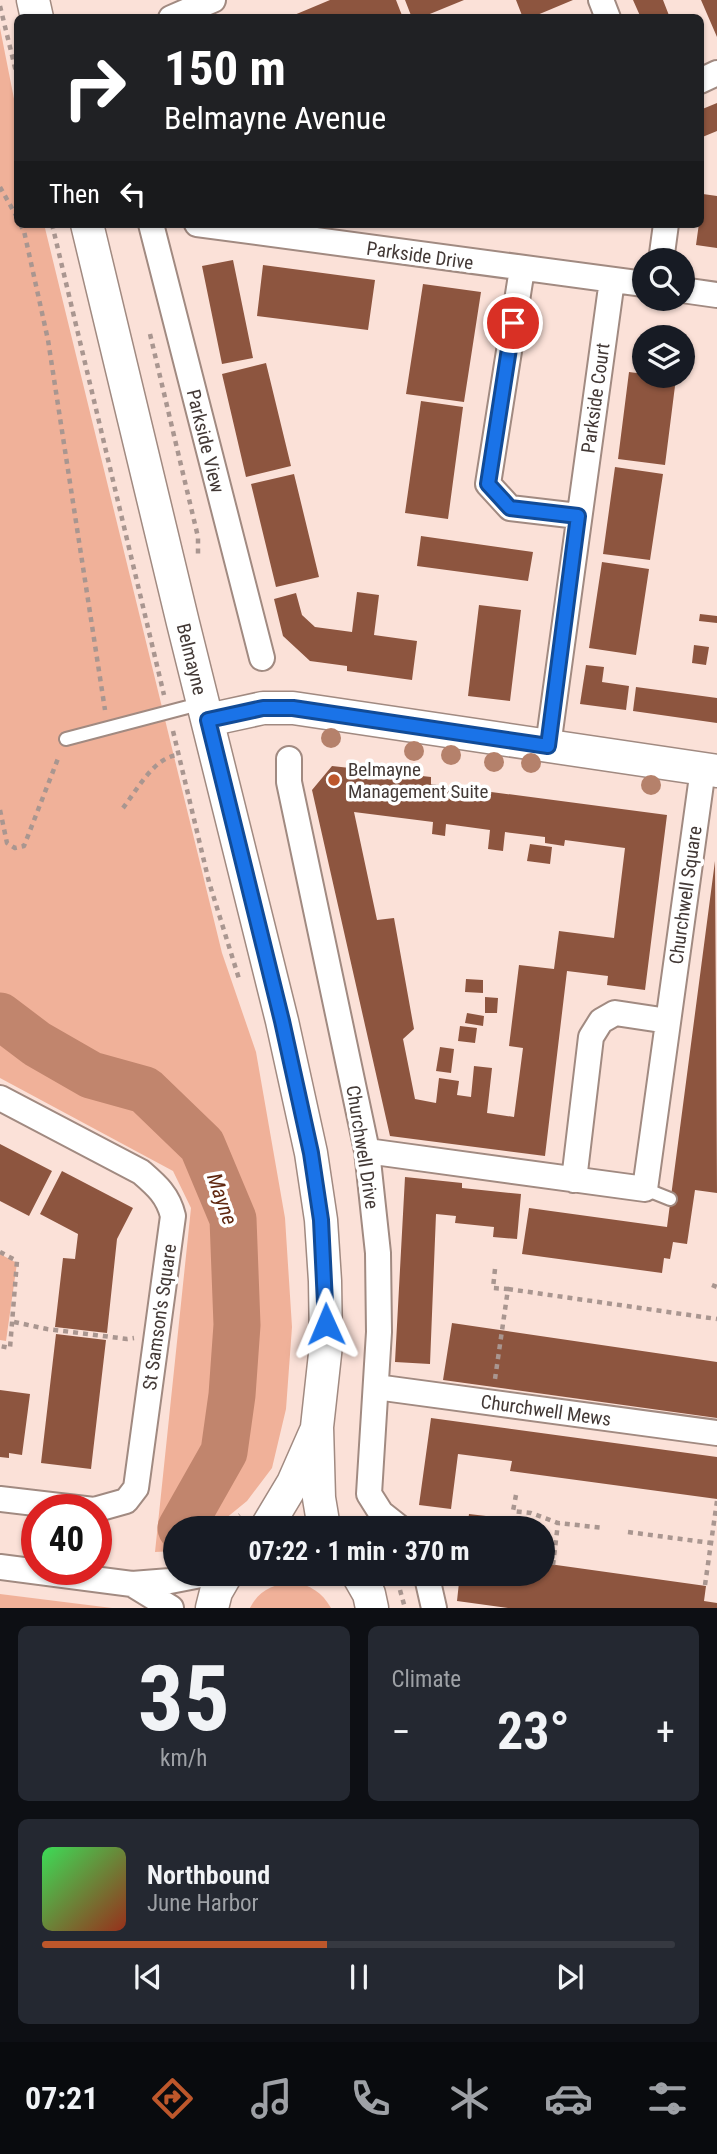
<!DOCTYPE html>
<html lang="en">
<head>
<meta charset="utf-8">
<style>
  body { margin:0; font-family:"Roboto Condensed",sans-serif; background:#242831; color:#f1f3f6; height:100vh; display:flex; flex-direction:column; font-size:26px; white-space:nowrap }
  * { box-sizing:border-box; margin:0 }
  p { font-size:23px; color:#9ea1a6 }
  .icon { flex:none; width:38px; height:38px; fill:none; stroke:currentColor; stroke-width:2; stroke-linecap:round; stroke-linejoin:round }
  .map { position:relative; height:1608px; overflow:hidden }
  .panel { display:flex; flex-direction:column; gap:18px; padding:18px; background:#0d0f14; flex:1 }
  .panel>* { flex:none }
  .banner { position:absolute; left:14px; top:14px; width:690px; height:214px; border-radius:10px; box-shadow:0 2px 5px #0004; background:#202124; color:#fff; overflow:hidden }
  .tools { position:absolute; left:632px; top:248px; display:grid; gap:14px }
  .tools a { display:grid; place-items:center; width:63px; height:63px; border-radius:50%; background:#171b24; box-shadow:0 2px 5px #0004; font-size:35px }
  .speed { position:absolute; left:21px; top:1494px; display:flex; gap:14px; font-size:35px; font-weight:700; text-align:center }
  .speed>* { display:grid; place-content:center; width:91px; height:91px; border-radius:50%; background:#171b24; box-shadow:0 2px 5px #0004; line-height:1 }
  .speed .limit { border:10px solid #d22; background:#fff; color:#111 }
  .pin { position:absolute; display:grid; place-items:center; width:60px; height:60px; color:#fff; margin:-30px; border:4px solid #fff; border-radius:50%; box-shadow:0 2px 7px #0007 }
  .me { position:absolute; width:77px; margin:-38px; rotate:359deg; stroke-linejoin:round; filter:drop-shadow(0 0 5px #0008) }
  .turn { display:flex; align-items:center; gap:24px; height:147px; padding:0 35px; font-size:32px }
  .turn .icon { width:91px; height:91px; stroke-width:2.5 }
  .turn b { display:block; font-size:49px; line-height:60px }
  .then { display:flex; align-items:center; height:66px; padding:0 35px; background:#0003; gap:14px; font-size:26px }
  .big { font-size:52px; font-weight:700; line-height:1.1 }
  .panel .widget { flex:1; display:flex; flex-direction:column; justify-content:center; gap:10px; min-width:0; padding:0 24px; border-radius:10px; background:#242831 }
  .panel .dial { align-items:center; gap:0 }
  .dial b { font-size:91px; line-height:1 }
  .song { display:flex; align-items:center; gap:21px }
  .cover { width:84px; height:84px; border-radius:10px; background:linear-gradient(135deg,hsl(130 70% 55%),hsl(10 70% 35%)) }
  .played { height:7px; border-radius:4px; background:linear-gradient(90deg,#bd572b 45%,#363941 45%) }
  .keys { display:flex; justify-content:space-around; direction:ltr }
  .heat { display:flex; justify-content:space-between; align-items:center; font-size:38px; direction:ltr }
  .panel .tiles { flex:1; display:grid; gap:18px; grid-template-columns:1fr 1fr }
  .widget:last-child { grid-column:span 2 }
  .trip { position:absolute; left:163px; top:1516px; width:392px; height:70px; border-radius:35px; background:#171b24; box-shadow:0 2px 5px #0004; font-weight:700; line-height:70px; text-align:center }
  .tab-bar { display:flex; height:112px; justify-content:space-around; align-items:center; background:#090b0e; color:#9ea1a6 }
  .tab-bar .icon { width:49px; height:49px }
  .tab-bar .active { color:#bd572b }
  .tab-bar b { font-size:32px; color:#f1f3f6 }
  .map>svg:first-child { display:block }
  .green { fill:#f0b199 }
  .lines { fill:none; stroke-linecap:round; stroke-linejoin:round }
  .river { stroke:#c1856d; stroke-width:47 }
  .building { fill:#8d553f; fill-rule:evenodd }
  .service-casing { stroke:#a18a81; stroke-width:16 }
  .minor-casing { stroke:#a18a81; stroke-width:28 }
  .tertiary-casing { stroke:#a18a81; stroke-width:35 }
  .path { stroke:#a99690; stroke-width:4.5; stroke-dasharray:5 5; stroke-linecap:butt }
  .service { stroke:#fff; stroke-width:12 }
  .minor { stroke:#fff; stroke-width:24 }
  .tertiary { stroke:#fff; stroke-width:32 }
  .tree { fill:#b5816b }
  .route-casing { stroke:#114b97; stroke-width:18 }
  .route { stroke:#1a73e8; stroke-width:12 }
  .poi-dot { fill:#bd572b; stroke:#fff; stroke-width:2.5 }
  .labels { text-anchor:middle; stroke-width:7; stroke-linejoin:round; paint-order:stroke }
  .street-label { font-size:19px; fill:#433936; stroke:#fff }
  .poi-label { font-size:19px; fill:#433936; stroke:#fff; text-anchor:start }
  .water-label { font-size:21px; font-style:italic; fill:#5f270f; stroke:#fff }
</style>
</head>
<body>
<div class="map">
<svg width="717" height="1608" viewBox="0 0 717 1608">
  <rect width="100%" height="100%" fill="#fbe1d8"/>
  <!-- green -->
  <path class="green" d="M0,28L17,114L18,224H44L222,953L256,1052L285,1218L292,1327L286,1409L272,1468L247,1501L214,1528H175V1551L155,1552L191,1208L173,1171L0,1078Z
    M0,1254L17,1263L6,1341L0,1340Z
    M293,1582C310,1585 322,1592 331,1608H250C259,1590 274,1584 293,1582Z
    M0,1594L112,1608H0Z"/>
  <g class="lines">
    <!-- river -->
    <path class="river" d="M0,1016L37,1044L91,1075L145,1090L202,1145L233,1219L237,1325L232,1395L224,1452L181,1528"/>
  </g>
  <!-- building -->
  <path class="building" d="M330,0H396L403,18H287Z
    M405,0H464L420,18H412Z
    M516,0H573L530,18H523Z
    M633,0H663L670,18H641Z
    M701,0H717V37Z
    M717,103V131L700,138V110Z
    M703,194L717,196V248L696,245Z
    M233,260L253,358L222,364L202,266Z
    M263,265L375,280L368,330L257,316Z
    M423,284L481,292L464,402L406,394Z
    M266,363L291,466L246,477L222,374Z
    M629,372L644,374V376L676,378L665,465L618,459Z
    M421,401L463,407L448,519L405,513Z
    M615,467L663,474L650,560L603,554Z
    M294,474L319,577L276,587L251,484Z
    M421,536L533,552L528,581L417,566Z
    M602,562L649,569L636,655L589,648Z
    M357,592L379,595L374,635L417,641L412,680L347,671V666L310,661L283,636L274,599L296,593L302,615L315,627L352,632Z
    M479,605L521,610L510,701L468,696Z
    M700,614L717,616V623L699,621Z
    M694,645L709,647L706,665L692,663Z
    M586,665L604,667L602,682L629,686L626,710L580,704Z
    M636,687L717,698V723L633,711Z
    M332,766L431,777V784L667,815L645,990L607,985L608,976L567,971L545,1156L390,1136L312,790ZM354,812L433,822L432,834L445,836L446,824L490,830L488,849L503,851L505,832L545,837V843L564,846L565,840L625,848L614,938L559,931L554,969L519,965L509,1046L523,1048L514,1117L487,1113L492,1068L474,1066L471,1097L457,1095L459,1081L439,1078L436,1103L415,1099L403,1039L414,1029L394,918L377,920Z
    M530,844L552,847L550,864L527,861Z
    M715,861L717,1193L695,1190L687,1244L673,1242L670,1259L664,1258L662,1273L522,1254L529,1208L667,1227Z
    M466,979L483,980V993L465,992Z
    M485,997L498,998L497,1013H485Z
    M467,1013L484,1016L483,1026L465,1023Z
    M460,1026L477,1028L475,1043L458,1041Z
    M440,1047L454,1049L451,1073L436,1071Z
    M0,1144L52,1171L29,1216L0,1201Z
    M62,1171L133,1208L117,1239L107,1333L55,1327L63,1258L75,1259L78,1234L40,1214Z
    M405,1177L462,1183V1188L521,1194L517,1239L493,1237L494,1227L455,1223L456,1216L436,1214L430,1364L395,1362Z
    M452,1323L717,1362V1418L443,1380Z
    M56,1334L106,1340L91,1469L41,1463Z
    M0,1390L30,1394L22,1455L9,1453V1458L0,1457Z
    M431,1418L717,1457V1499L510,1471L512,1461L458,1454L451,1509L419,1505Z
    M469,1514L503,1518L502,1528H467Z
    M542,1563L706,1586L704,1601L717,1603V1608H508L457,1601L460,1573H508L533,1577V1573H542Z"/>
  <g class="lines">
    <defs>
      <path id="service" d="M66,739L203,703
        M645,1189L670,1199"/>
      <path id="minor" d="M601,0L608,18
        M171,18L213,0
        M700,81L717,73
        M151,224L262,658
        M197,224L644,284
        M661,261L666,224
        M522,269L488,484L510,508L578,516
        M682,290L717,295
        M548,746L612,280
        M289,759V782L367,1151L378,1253L379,1332L369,1494L381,1513L400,1528
        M0,1098L141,1172C156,1185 168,1195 173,1216L136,1488L126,1501L94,1510L0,1499
        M367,1151L645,1189L703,769
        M574,1180L591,1037L601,1021L615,1013L668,1021
        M376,1387L717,1433
        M0,1567L132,1584L170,1581L211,1573
        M426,1573L434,1608
        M132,1584L171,1608"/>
      <path id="tertiary" d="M33,0L37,18
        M87,224L183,623L282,1021L311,1153L321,1220L325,1281L326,1345L317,1427L319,1498L324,1528
        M208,720L263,708H293L717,771
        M266,1528L293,1483L315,1433
        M357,1573L369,1594L372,1608
        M212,1608L216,1592L227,1573"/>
    </defs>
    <!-- service casing -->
    <use href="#service" class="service-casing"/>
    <!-- minor casing -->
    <use href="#minor" class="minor-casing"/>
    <!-- tertiary casing -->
    <use href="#tertiary" class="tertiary-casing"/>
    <!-- path -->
    <path class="path" d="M0,6L18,80
      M0,187L18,219
      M20,224L24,231L48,340L105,710
      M52,224L164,695
      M150,334L198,537V554
      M173,731L209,882L240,982
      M123,808C137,790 154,757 178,755
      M0,810L7,843L15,848L24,846L59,756
      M0,1252L17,1261L10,1348L0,1346
      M495,1269L493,1288L508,1289L495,1379
      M712,1285L717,1287
      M508,1289L717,1319
      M14,1322L47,1329L127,1339L134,1338
      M516,1495L513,1511L531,1513L558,1523L604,1528
      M224,1528L240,1515
      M628,1532L711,1543
      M553,1565L558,1523
      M705,1585L717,1501
      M400,1590L405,1608"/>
    <!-- service -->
    <use href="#service" class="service"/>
    <!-- minor -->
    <use href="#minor" class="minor"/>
    <!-- tertiary -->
    <use href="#tertiary" class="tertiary"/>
  </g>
  <!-- trees -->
  <g class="tree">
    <circle cx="331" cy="738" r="10"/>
    <circle cx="414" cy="751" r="10"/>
    <circle cx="451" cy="755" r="10"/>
    <circle cx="494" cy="762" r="10"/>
    <circle cx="531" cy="763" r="10"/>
    <circle cx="651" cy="785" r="10"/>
  </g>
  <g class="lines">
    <defs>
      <path id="route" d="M326,1324L321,1220L311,1153L282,1021L208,720L263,708H293L548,746L578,516L510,508L488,484L513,323"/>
    </defs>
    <!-- route casing -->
    <use href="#route" class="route-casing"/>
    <!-- route -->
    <use href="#route" class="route"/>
  </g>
  <!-- markers -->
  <circle class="poi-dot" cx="334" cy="780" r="7"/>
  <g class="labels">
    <!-- street labels -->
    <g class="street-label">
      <text transform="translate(420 255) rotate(8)" y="7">Parkside Drive</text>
      <text transform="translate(595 398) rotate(-82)" y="7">Parkside Court</text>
      <text transform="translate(206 441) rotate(76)" y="7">Parkside View</text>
      <text transform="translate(192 659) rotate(76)" y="7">Belmayne</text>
      <text transform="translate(685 895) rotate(-82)" y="7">Churchwell Square</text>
      <text transform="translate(363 1147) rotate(81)" y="7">Churchwell Drive</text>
      <text transform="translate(159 1317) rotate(-82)" y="7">St Samson's Square</text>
      <text transform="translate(546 1410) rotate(8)" y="7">Churchwell Mews</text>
    </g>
    <!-- poi labels -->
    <g class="poi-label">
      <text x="348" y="776">Belmayne<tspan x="348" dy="22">Management Suite</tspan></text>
    </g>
    <!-- water labels -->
    <g class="water-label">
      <text transform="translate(222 1199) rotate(71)" y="7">Mayne</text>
    </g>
  </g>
</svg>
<div class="tools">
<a><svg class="icon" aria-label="search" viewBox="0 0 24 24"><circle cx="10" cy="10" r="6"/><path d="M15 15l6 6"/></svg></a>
<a><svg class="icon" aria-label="layers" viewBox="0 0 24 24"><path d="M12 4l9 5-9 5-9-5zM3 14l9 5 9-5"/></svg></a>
</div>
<div class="speed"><div class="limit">40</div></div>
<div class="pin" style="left:513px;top:323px;background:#d93025"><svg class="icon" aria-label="arrive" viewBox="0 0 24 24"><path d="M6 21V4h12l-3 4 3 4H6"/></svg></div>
<svg class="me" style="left:326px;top:1324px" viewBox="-20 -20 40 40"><path d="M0-17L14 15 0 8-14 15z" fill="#1a73e8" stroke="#fff" stroke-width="4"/></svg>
<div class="trip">07:22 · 1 min · 370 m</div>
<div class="banner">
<div class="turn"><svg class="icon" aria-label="right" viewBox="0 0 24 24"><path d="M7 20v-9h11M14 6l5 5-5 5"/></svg><div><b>150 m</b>Belmayne Avenue</div></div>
<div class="then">Then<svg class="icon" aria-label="left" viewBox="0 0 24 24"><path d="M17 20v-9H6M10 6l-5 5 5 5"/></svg></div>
</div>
</div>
<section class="panel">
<div class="tiles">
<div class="widget dial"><b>35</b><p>km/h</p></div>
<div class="widget"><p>Climate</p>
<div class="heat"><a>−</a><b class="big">23°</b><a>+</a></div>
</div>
<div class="widget">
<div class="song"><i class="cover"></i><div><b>Northbound</b><p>June Harbor</p></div></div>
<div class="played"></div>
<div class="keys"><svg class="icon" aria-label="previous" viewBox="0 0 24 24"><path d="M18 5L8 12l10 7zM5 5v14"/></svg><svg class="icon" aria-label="pause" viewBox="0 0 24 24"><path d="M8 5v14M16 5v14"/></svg><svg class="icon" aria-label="next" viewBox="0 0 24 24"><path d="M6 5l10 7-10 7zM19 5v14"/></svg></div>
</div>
</div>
</section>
<nav class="tab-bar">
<b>07:21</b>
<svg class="icon active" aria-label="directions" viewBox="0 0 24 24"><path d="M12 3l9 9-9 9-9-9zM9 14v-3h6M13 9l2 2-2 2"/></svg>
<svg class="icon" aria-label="music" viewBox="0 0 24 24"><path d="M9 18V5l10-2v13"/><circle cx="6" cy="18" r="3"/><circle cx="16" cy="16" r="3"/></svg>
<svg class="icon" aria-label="phone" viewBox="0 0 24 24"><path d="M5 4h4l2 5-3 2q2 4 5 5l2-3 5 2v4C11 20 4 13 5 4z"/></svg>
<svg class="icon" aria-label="climate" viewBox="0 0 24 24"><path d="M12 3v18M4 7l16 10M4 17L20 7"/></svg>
<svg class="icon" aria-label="car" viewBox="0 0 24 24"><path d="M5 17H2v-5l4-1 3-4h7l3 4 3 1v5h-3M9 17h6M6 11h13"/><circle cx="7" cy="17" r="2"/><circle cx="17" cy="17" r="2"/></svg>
<svg class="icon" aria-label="filters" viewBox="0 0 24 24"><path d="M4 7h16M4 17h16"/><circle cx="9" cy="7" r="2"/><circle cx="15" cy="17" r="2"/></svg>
</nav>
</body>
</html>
